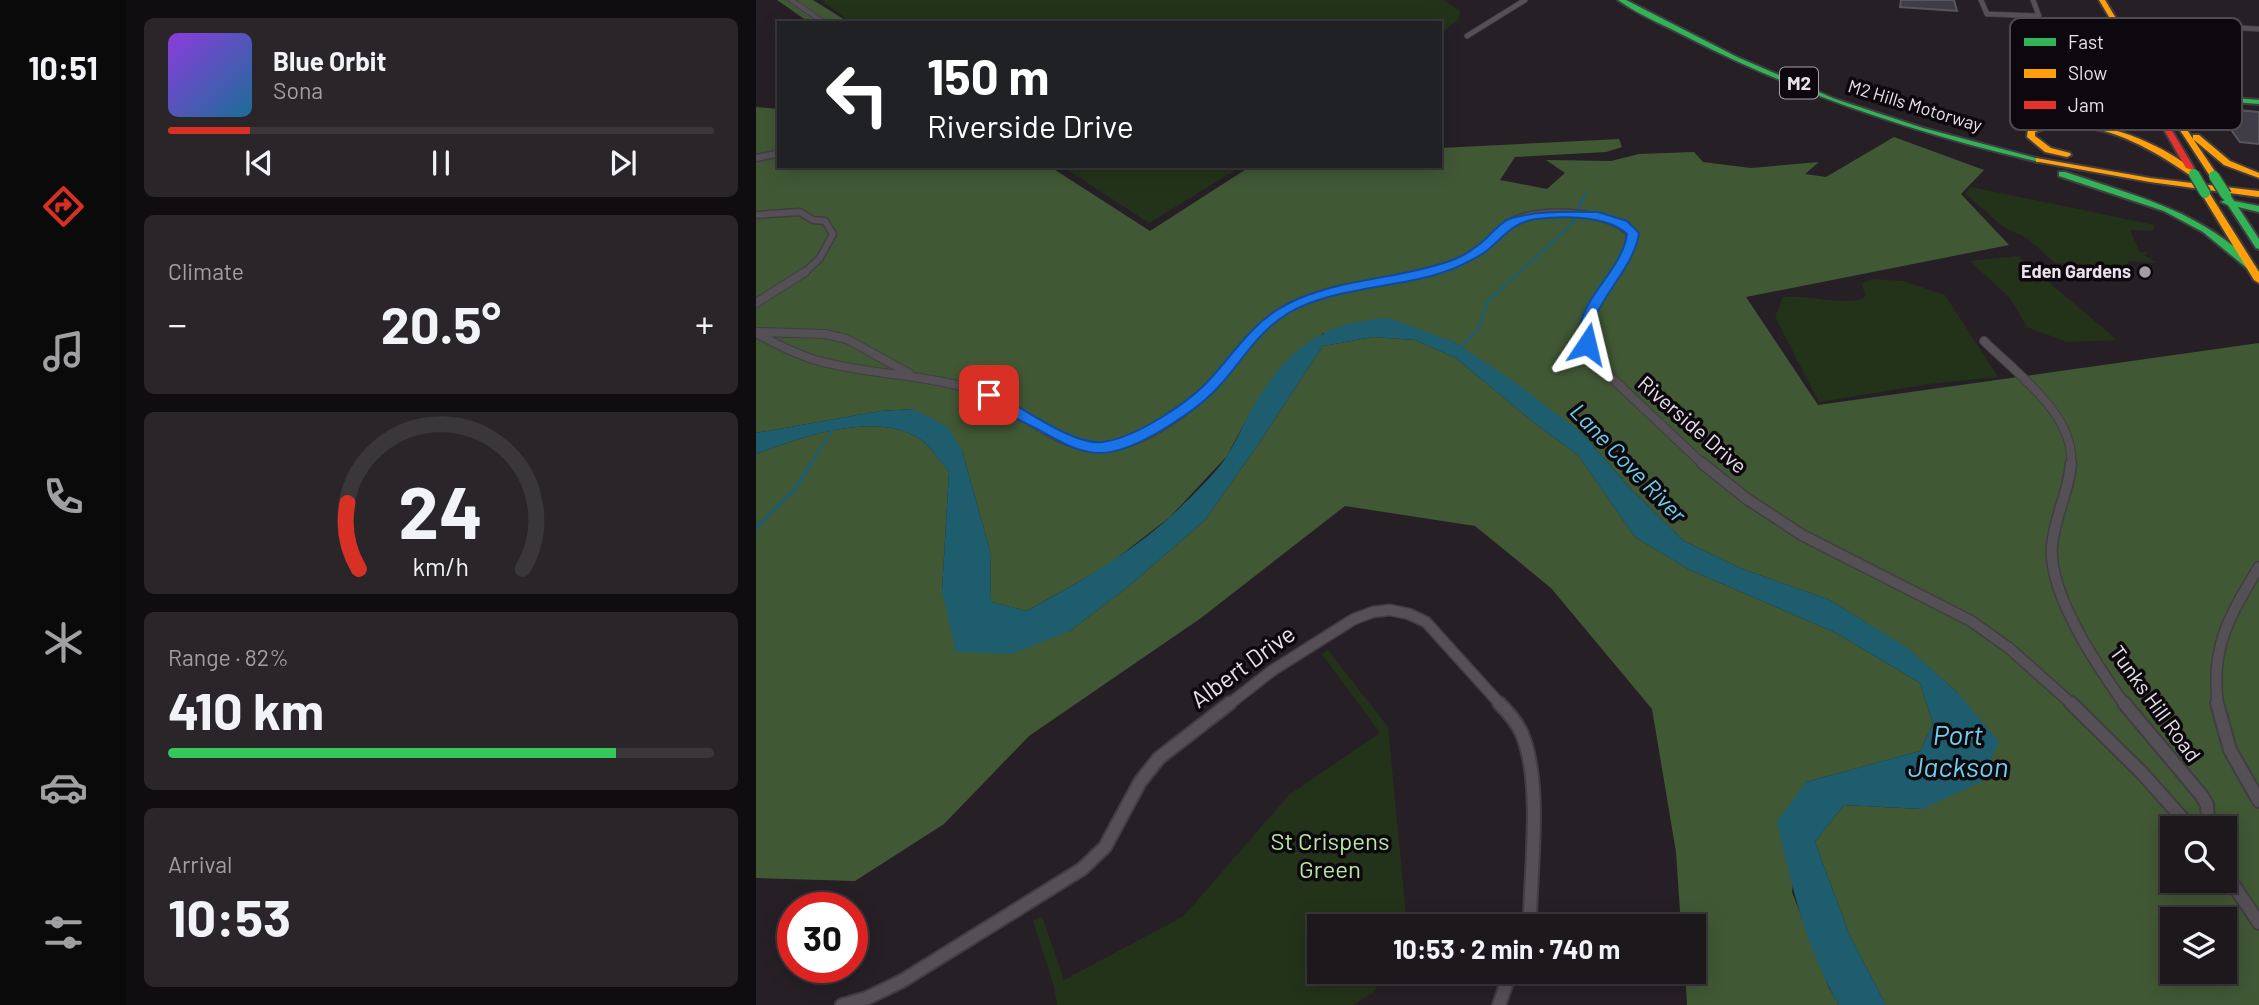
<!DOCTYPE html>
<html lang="en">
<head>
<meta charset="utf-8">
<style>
  body { margin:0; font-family:Barlow,sans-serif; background:#292529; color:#f1f3f6; height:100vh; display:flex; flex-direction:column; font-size:26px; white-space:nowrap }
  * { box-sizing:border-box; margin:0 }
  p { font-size:23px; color:#a0a0a3 }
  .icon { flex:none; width:38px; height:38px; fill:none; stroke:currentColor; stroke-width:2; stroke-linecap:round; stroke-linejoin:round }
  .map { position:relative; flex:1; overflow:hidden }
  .panel { display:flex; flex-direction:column; gap:18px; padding:18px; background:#0f0d0f; width:630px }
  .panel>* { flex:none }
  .top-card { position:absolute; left:21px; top:21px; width:665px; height:147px; border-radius:0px; box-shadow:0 4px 18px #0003,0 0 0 2px #3a373b; background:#202124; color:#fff; overflow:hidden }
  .tools { position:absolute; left:1404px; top:816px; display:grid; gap:14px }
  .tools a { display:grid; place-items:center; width:77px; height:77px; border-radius:0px; background:#1c181c; box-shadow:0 4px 18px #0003,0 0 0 2px #3a373b; font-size:35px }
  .speed { position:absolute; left:21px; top:892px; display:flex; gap:14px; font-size:35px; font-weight:700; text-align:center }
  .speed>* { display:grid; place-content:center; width:91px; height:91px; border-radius:50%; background:#1c181c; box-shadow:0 4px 18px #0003,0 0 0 2px #3a373b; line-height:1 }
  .speed .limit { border:10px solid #d22; background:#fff; color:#111 }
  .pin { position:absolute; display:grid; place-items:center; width:60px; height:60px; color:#fff; margin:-30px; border-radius:14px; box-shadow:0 4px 10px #0006 }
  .me { position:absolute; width:77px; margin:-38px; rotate:10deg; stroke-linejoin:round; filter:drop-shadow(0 0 5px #0008) }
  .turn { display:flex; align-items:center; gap:24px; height:147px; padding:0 35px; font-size:32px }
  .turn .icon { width:91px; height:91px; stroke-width:2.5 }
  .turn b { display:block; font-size:49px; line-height:60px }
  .big { font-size:52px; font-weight:700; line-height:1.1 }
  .panel .card { flex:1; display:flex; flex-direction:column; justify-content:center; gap:10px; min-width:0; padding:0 24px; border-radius:10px; background:#292529 }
  .panel .dial { align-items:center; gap:0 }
  .dial svg { height:182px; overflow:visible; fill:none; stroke:#3a373b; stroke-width:7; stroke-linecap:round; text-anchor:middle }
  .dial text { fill:#f1f3f6; stroke:none }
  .song { display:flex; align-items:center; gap:21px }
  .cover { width:84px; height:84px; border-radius:10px; background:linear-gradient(135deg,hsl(270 70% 55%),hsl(200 70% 35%)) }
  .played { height:7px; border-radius:4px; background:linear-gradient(90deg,#d93025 15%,#3a373b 15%) }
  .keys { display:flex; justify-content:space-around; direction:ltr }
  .heat { display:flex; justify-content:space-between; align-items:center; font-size:38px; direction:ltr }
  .charge { height:10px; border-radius:5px; background:linear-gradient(90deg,#34c759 82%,#3a373b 0) }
  .trip { position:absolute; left:551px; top:914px; width:399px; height:70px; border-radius:0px; background:#1c181c; box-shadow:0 4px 18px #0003,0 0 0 2px #3a373b; font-weight:700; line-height:70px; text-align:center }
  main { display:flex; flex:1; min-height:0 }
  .menu { display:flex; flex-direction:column; width:126px; justify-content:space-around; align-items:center; background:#0b0a0b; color:#a0a0a3 }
  .menu .icon { width:49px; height:49px }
  .menu .active { color:#d93025 }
  .menu b { font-size:32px; color:#f1f3f6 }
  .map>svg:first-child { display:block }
  .green { fill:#233319 }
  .forest { fill:#415835; fill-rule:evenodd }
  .water { fill:#1d5d6d }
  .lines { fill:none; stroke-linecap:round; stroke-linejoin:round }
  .stream-far1 { stroke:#1d5d6d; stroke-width:2.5 }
  .stream { stroke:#1d5d6d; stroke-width:3.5 }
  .building { fill:#413d48; stroke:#58555c; stroke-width:2 }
  .street-far4-casing { stroke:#423d43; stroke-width:6 }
  .street-far3-casing { stroke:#423d43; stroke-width:9 }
  .street-far2-casing { stroke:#423d43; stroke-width:10 }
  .street-far1-casing { stroke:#423d43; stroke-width:13 }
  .street-casing { stroke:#423d43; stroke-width:16 }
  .fast-casing { stroke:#423d43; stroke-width:4 }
  .slow-casing { stroke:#423d43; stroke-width:4 }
  .jam-casing { stroke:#423d43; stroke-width:4 }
  .street-far4 { stroke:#555056; stroke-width:4.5 }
  .street-far3 { stroke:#555056; stroke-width:6 }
  .street-far2 { stroke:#555056; stroke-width:8 }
  .street-far1 { stroke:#555056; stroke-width:10 }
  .street { stroke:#555056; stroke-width:12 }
  .fast { fill:#30b455; fill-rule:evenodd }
  .slow { fill:#ff9f0a; fill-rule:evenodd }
  .jam { fill:#e5322d; fill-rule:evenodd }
  .fast-bridge-casing { stroke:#423d43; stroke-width:13; stroke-linecap:butt }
  .fast-bridge { stroke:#30b455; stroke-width:10 }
  .route { fill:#1a73e8; stroke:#114b97; stroke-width:2 }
  .poi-dot { fill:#a59da6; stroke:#0d080e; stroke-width:2.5 }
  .labels { text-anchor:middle; stroke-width:7; stroke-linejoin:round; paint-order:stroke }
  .far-street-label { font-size:18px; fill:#e9e1eb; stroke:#0d080e }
  .far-poi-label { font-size:18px; font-weight:bold; fill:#e9e1eb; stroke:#0d080e; text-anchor:end }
  .shield { fill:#0d080e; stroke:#a7a0a9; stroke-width:2 }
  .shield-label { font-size:19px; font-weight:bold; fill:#e9e1eb }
  .street-label { font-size:21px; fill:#e9e1eb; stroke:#0d080e }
  .water-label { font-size:23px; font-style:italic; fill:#6bd1ed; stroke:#0d080e }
  .near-street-label { font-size:24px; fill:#e9e1eb; stroke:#0d080e }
  .near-park-label { font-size:24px; fill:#b9e7a3; stroke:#0d080e }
  .near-water-label { font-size:28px; font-style:italic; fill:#6bd1ed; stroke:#0d080e }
  .key { fill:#0d080e; stroke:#4f4950; stroke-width:2 }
  .key-label { font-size:19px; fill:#e9e1eb }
</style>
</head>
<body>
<main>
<nav class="menu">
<b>10:51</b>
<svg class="icon active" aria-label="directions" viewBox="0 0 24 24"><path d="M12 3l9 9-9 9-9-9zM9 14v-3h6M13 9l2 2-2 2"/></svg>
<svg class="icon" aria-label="music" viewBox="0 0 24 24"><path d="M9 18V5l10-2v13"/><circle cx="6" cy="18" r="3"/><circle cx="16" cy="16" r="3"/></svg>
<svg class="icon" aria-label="phone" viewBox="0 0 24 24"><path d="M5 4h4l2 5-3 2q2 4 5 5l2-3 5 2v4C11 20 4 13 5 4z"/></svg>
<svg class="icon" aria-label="climate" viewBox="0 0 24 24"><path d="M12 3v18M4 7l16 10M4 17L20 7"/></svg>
<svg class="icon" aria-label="car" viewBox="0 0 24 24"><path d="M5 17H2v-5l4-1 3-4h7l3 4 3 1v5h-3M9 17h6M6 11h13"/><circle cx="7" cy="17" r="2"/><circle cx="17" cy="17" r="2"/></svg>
<svg class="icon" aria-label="filters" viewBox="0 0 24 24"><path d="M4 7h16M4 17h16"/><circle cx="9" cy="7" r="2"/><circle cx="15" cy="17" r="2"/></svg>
</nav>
<section class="panel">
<div class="card">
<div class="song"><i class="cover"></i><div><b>Blue Orbit</b><p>Sona</p></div></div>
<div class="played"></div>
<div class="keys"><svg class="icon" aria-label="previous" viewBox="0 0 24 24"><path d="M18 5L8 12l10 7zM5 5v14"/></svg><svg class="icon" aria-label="pause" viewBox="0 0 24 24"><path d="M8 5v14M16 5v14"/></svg><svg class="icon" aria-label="next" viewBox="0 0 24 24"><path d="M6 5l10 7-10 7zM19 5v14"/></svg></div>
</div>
<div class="card"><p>Climate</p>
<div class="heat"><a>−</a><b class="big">20.5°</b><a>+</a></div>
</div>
<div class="card dial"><svg viewBox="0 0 100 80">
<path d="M14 69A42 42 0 1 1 86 69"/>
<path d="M14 69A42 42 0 0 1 9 40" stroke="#d93025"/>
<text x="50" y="56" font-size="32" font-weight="700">24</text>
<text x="50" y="72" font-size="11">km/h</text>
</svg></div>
<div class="card"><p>Range · 82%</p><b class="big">410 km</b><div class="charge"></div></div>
<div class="card"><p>Arrival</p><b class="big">10:53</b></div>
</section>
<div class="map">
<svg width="1503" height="1005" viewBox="0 0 1503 1005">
  <rect width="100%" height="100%" fill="#262026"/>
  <!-- green -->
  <path class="green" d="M65,0H687L704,11L702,20L684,34V23H96Z
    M306,166H486L393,223Z
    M1215,187L1399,225L1397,231L1374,230L1384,253L1393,251L1388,255L1400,263L1371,261L1375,269L1299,263L1271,238L1246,226L1209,193Z
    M1262,256L1361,340L1311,342L1271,327L1254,298L1214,261Z
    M1117,279L1147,281L1189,295L1242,377L1173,384L1063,402L1019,317L1027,297C1055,295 1080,305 1107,299L1109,295L1106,284Z
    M572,650L632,727L651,926H564V971H631L617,993L597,1005H301L298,986L277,921L286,916L308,980L428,916L533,795L624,733L566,654Z"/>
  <!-- forest -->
  <path class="forest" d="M21,0H57L94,23H54Z
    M0,107L23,109V166H293L394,231L495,166H684V148L863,139L866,147L850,152L759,157L744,180L791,189L809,173L790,160L855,161L883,154L938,152L947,162L995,168L1063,162L1049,174L1070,177L1138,137L1228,170L1205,194L1253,245L990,297L1062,405L1503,343V1005H1130L1094,936L1059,842L1088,805L1166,809L1202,693L1152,649L1074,600L984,568L928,541L872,486L827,434L698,342L567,333L498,405L471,456L414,517L352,565L271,611L235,602L234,551L206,450L157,409L124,411L0,433ZM1416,828H1468V880H1416ZM1416,919H1468V971H1416Z
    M617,337L659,340L700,358L777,422L822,455L879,537L934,570L1080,633L1164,683L1177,724L1164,751L1050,782L1036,892L1073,988L1083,1005H931L929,971H938V926H925L920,852L896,709L795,588L719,526L589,506L445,618L273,736L188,824L99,881L0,878V454C46,437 119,410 164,439C175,446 185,462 193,472L186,591L314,631L373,586L449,520L497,452L567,346Z"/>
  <!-- water -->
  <path class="water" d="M633,318L698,342L757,381L827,434L872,486L928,541L984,568L1074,600L1153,649L1202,693L1243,742L1225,782L1166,809L1088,805L1059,842L1094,936L1130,1005H1083C1050,949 1035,884 1021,821L1050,782L1164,751L1177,724L1164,683L1080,633L934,570L879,537L822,455L777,422L700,358L659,340L617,337L567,346L497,452L449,520L373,586L314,631L255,654L200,652L186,591L193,472C185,463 175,446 164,439C119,410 46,437 0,454V433L124,411L157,409L191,426L206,450L234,551L235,602L271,611C321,583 372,555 414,517C430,502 462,472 472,454C482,439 488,422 497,406C532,349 565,322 633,318Z"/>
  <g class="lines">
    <!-- stream-far1 -->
    <path class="stream-far1" d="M705,348L723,327L731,302L816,224L830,192
      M54,465L78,428"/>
    <!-- stream -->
    <path class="stream" d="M0,528L39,489L55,463"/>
  </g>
  <!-- building -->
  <path class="building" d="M1145,0H1198L1201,11L1144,7Z
    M1459,108L1503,112V144L1484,142Z"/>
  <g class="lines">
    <defs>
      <path id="street-far4" d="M35,0L69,23
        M1225,0L1231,14L1283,16L1277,0
        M1466,27L1503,29
        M711,36L769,0
        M1282,103L1388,93"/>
      <path id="street-far3" d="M0,158L20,154
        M0,215L44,212L57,220L69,221L77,234L64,258L47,274
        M665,274C689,267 713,260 733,243C741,236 747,226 757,221C785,206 860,210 878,238L858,274"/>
      <path id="street-far2" d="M859,272C836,307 818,327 843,366L948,465
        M0,303L49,272
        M2,332L69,334L91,339L154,374
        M0,333C20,344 41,355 63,361C110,374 161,374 209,387C254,398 291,444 337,447C380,451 432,413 460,382C483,357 498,328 529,310C572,285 624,285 671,272
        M1228,341C1260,373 1320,415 1315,465"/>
      <path id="street-far1" d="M946,463L991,499L1046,535L1215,621L1253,648L1317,705
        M1315,463C1313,492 1298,518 1296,546C1292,594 1342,667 1369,705
        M472,705L517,670L598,619L617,612L634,610L653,614L670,622L745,705
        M1462,705C1454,647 1474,615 1503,567"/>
      <path id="street" d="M743,703C752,712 761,722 766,734C786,782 775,865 774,918L771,926
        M1315,703L1386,773L1435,828
        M1368,703L1446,796L1451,805L1452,822L1441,828
        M1461,703L1474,750L1503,801
        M1468,871L1503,923
        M86,1005L111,998L146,981L326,869L349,847L384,782L403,758L474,703
        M743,1005L755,971"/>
      <path id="fast" d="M862,0H870L981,57L1079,99L1167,128L1287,160L1283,162C1162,134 1048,96 937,40C913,27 884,16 862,0Z
        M1404,92L1503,100V104L1401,96L1400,94Z
        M1303,172H1309C1379,196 1447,211 1500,267L1495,270L1492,269L1447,232L1408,211L1303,176Z
        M1470,192L1473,193L1478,201L1503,206V212L1482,207L1503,239V249L1500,248L1472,205L1465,202L1469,200L1466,195Z"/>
      <path id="slow" d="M1343,0H1349L1392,72L1462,176L1461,178L1454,176L1386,72Z
        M1316,121C1360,127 1408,144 1442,174L1435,176C1390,145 1335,113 1279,132V136L1295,148L1314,153L1315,155L1311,157L1289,152L1271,137L1272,129L1294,122Z
        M1437,135H1443L1474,161L1503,173V178L1468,165L1437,139Z
        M1280,158L1394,178L1503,191V197L1394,182L1283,162H1280Z
        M1446,191H1452L1503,272V283L1498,280L1445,193Z"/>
      <path id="jam" d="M1372,64L1377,65L1438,168L1437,170L1430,168L1371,65Z"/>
    </defs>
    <!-- street-far4 casing -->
    <use href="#street-far4" class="street-far4-casing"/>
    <!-- street-far3 casing -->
    <use href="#street-far3" class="street-far3-casing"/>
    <!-- street-far2 casing -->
    <use href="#street-far2" class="street-far2-casing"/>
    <!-- street-far1 casing -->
    <use href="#street-far1" class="street-far1-casing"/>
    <!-- street casing -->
    <use href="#street" class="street-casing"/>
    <!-- fast casing -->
    <use href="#fast" class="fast-casing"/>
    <!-- slow casing -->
    <use href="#slow" class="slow-casing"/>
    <!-- jam casing -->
    <use href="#jam" class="jam-casing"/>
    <!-- street-far4 -->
    <use href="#street-far4" class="street-far4"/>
    <!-- street-far3 -->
    <use href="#street-far3" class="street-far3"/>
    <!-- street-far2 -->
    <use href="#street-far2" class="street-far2"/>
    <!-- street-far1 -->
    <use href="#street-far1" class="street-far1"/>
    <!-- street -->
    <use href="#street" class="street"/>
    <!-- fast -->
    <use href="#fast" class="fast"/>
    <!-- slow -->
    <use href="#slow" class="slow"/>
    <!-- jam -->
    <use href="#jam" class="jam"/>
    <defs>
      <path id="fast-bridge" d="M1438,174L1449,193
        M1458,176L1470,195"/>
    </defs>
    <!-- fast-bridge casing -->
    <use href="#fast-bridge" class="fast-bridge-casing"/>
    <!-- fast-bridge -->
    <use href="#fast-bridge" class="fast-bridge"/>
  </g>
  <!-- route -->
  <path class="route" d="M842,212L871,221L883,233C878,266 850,289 838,320C835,328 839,338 835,346H826L824,344C824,337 823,328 825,321C835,289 866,267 871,234C851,215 806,216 780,219C758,222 748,236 732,250C723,257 710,263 699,268C649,289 579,285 531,314C503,331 487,359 466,383C444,409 379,453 344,453C322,453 303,441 285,431C267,421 239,411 226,395L228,392H238C265,407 318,446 347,442C379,438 434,402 455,378C477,354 493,328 521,310C567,280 637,280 688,263C699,260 712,253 721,246C732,239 741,224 753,219C782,210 813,212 842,212Z"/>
  <!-- markers -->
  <circle class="poi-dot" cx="1389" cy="272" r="7"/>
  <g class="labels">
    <!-- far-street labels -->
    <g class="far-street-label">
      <text transform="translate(1159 106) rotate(17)" y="6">M2 Hills Motorway</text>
    </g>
    <!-- far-poi labels -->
    <g class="far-poi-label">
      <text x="1375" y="278">Eden Gardens</text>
    </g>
    <!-- shield labels -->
    <rect class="shield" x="1024" y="67.5" width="38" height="31" rx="5"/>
    <g class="shield-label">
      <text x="1043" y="90">M2</text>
    </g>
    <!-- street labels -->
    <g class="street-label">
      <text transform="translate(936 425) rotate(41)" y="7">Riverside Drive</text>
      <text transform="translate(1399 704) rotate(54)" y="7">Tunks Hill Road</text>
    </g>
    <!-- water labels -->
    <g class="water-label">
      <text transform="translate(872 463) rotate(46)" y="8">Lane Cove River</text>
    </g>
    <!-- near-street labels -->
    <g class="near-street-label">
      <text transform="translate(487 667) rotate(-36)" y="8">Albert Drive</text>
    </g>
    <!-- near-park labels -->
    <g class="near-park-label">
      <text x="574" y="850">St Crispens<tspan x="574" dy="28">Green</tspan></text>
    </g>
    <!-- near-water labels -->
    <g class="near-water-label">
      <text x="1202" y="745">Port<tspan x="1202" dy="32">Jackson</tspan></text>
    </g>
  </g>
  <!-- legend -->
  <rect x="1254" y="18" width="232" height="112" rx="10" class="key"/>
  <rect x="1268" y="38" width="32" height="8" fill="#30b455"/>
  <rect x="1268" y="69" width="32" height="9" fill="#ff9f0a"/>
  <rect x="1268" y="101" width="32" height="8" fill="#e5322d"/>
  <g class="key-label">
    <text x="1312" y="49">Fast</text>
    <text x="1312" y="80">Slow</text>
    <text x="1312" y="112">Jam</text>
  </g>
</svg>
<div class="tools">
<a><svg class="icon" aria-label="search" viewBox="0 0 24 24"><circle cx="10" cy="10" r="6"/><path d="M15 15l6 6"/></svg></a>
<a><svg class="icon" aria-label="layers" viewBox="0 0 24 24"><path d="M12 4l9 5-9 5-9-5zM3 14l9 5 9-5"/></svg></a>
</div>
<div class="speed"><div class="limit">30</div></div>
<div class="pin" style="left:233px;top:395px;background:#d93025"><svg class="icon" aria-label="arrive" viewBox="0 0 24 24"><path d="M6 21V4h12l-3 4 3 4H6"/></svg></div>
<svg class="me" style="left:831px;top:344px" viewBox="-20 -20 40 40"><path d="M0-17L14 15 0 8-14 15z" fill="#1a73e8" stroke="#fff" stroke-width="4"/></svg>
<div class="trip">10:53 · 2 min · 740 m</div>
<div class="top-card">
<div class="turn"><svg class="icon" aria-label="left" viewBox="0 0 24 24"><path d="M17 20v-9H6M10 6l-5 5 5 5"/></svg><div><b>150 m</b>Riverside Drive</div></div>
</div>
</div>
</main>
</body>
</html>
